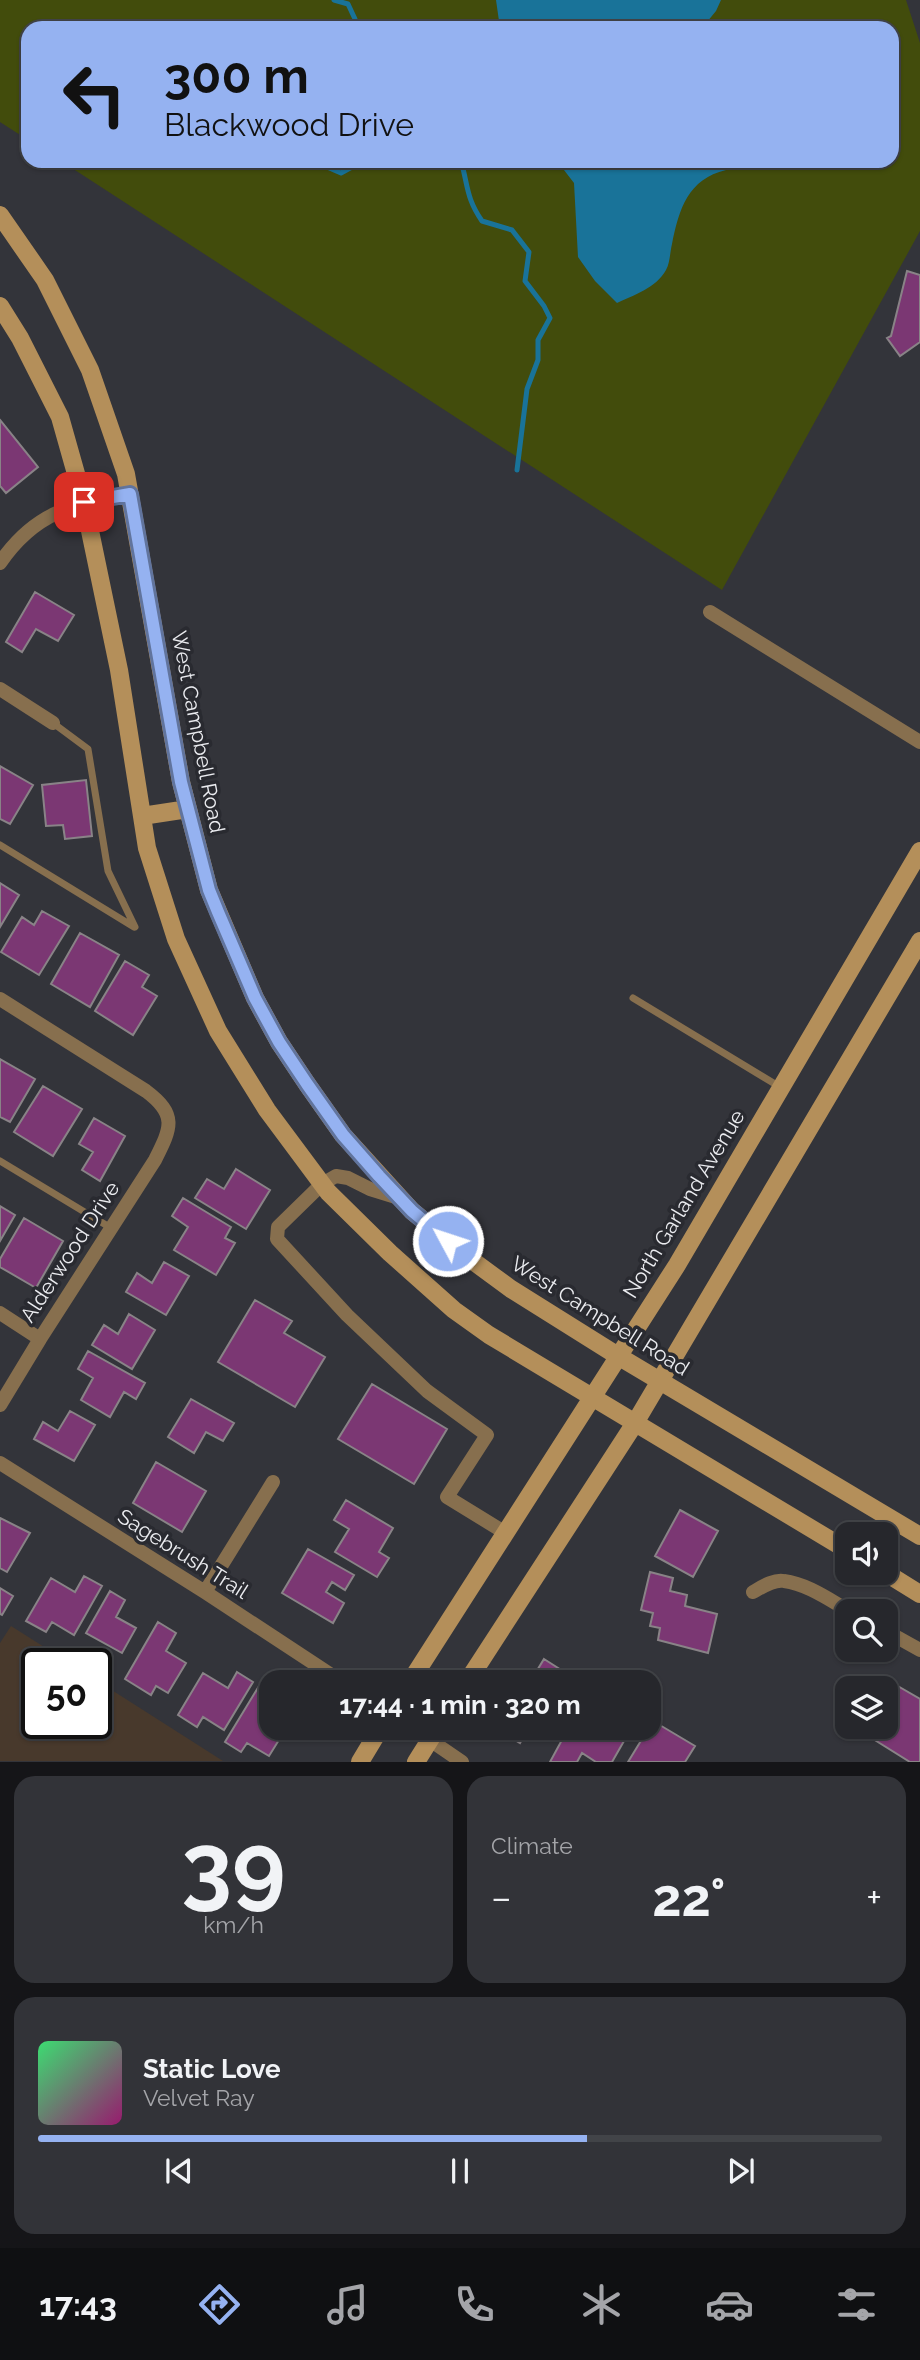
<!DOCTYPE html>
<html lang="en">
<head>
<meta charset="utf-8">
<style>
  body { margin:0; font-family:Raleway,sans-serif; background:#323338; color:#f1f3f6; height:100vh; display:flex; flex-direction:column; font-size:26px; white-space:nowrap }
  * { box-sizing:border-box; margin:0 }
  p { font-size:23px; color:#a4a5a9 }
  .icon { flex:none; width:38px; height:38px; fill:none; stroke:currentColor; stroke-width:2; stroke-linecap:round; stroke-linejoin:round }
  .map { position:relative; height:1762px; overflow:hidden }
  .details { display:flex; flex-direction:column; gap:14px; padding:14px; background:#151518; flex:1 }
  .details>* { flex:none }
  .hud { position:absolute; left:21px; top:21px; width:878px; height:147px; border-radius:21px; box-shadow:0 2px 5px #0004,0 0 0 2px #424448; background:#95b2f1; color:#111; overflow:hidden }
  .buttons { position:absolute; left:835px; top:1522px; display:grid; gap:14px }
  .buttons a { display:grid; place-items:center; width:63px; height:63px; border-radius:14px; background:#26272c; box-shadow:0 2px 5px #0004,0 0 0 2px #424448; font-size:35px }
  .speed { position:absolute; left:21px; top:1648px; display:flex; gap:14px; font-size:35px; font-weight:700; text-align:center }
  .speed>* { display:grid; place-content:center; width:91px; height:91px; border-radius:50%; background:#26272c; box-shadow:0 2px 5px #0004,0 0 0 2px #424448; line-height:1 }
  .speed .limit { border:4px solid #111; border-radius:10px; background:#fff; color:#111 }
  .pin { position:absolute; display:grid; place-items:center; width:60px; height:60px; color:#fff; margin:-30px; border-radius:14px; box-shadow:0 4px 10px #0006 }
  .me { position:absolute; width:77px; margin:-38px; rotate:310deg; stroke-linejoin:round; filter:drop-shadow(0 0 5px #0008) }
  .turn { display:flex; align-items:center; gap:24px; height:147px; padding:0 28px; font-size:32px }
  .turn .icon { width:91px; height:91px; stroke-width:2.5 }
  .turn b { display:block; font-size:49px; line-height:60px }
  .big { font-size:52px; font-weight:700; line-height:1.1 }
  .details .card { flex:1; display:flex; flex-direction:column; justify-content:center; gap:10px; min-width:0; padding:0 24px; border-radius:21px; background:#323338 }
  .details .dial { align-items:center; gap:0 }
  .dial b { font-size:91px; line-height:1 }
  .song { display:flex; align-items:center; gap:21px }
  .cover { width:84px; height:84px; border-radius:10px; background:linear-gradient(135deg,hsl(140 70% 55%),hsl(320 70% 35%)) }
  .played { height:7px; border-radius:4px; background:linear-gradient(90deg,#95b2f1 65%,#424448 65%) }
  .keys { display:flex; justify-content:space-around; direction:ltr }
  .heat { display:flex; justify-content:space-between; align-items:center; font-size:38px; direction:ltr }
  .details .tiles { flex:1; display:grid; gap:14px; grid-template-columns:1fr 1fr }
  .card:last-child { grid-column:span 2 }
  .trip { position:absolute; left:259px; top:1670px; width:402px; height:70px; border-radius:21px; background:#26272c; box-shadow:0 2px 5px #0004,0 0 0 2px #424448; font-weight:700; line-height:70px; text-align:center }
  .tab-bar { display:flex; height:112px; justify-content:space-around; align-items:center; background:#0f1012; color:#a4a5a9 }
  .tab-bar .icon { width:49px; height:49px }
  .tab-bar .current { color:#95b2f1 }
  .tab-bar b { font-size:32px; color:#f1f3f6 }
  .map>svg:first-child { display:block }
  .education { fill:#48392c }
  .green { fill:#424c0c }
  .water { fill:#197399 }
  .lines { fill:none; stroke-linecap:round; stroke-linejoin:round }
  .stream { stroke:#197399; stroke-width:5 }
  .building { fill:#7b3773; stroke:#898387; stroke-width:2 }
  .lane { stroke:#876f4e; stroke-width:7 }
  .street { stroke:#876f4e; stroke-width:14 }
  .secondary { stroke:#b48f5a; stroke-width:18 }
  .route-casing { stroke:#61749d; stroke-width:18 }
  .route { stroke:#95b2f1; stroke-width:12 }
  .labels { text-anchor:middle; stroke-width:7; stroke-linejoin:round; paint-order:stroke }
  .street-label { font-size:21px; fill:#ebecf0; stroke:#292a30 }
</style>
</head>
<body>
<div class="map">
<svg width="920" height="1762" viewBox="0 0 920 1762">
  <rect width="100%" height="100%" fill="#33343a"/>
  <!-- education -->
  <path class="education" d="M11,1626L71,1664H37V1724H96V1680L223,1761H0V1643Z"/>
  <!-- green -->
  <path class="green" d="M0,0H906L920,43V231L722,590L61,161H892V28H28V140L0,122Z"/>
  <!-- water -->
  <path class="water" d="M496,0H721L716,11L702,28H500Z
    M557,161H727L728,166L726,170C688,179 679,209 672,244C670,252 670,263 666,270C656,288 634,295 617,303L595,281L578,257L574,183Z"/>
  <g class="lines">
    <!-- stream -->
    <path class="stream" d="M334,0L348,4L355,19L353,28
      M325,161L327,167L341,173L363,161
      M461,161C468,185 466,198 482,221L512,230L529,252L525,281L544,306L550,318L538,340V360L527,389L517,470"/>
  </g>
  <!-- building -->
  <path class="building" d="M907,271L920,275V342L900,356L887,338L891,336Z
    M0,420L38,467L6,493L0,486Z
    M35,592L74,615L58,641L36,629L22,652L6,642Z
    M0,766L33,785L10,824L0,819Z
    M86,780L92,836L65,839L63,825L46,826L42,785Z
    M0,883L19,895L0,927Z
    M42,911L69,926L39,975L1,952L22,917L34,925Z
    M80,933L119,955L90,1007L51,984Z
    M125,961L149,975L142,987L157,996L133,1035L95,1011Z
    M0,1059L35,1079L10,1122L0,1117Z
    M43,1086L82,1109L53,1156L14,1132Z
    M94,1118L125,1136L100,1181L82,1170L93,1152L79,1144Z
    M236,1169L270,1190L246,1229L195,1198L207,1179L224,1189Z
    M183,1198L231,1227L225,1238L235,1243L216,1275L174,1250L188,1227L172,1216Z
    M0,1206L15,1215L0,1241Z
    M24,1218L63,1241L36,1288L0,1267V1259Z
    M164,1262L189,1276L166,1315L126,1292L137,1273L152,1283Z
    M255,1300L292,1321L284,1333L325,1357L295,1407L218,1362Z
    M129,1314L155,1330L132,1369L92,1345L104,1325L118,1334Z
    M88,1351L145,1383L136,1399L124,1392L110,1417L81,1400L93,1378L78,1369Z
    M372,1384L447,1429L414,1484L338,1439Z
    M191,1399L234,1423L223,1441L206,1432L194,1453L168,1437Z
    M70,1411L95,1425L74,1461L34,1439L43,1422L58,1431Z
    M156,1462L206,1491L182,1532L133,1503Z
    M346,1500L393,1528L379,1552L389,1558L377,1577L335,1552L349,1529L334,1520Z
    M680,1510L718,1531L693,1577L655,1556Z
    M0,1518L30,1533L7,1572L0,1568Z
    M308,1549L354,1575L345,1590L332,1582L326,1592L344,1603L333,1623L282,1593Z
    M650,1572L673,1578L670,1591L687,1595L685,1606L717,1614L708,1653L658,1640L660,1628L650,1626L653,1613L641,1610Z
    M84,1576L102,1586L74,1635L52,1622L46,1632L26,1621L51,1578L75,1592Z
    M0,1588L13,1596L2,1615L0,1614Z
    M110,1591L125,1600L116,1617L136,1628L122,1653L86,1633Z
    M158,1622L176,1633L166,1651L186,1663L168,1693L156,1686L151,1695L125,1679Z
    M544,1659L580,1682H530Z
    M237,1672L253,1682L224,1730L203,1717L197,1727L178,1715L203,1673L228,1688Z
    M896,1685L920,1699V1762H910L854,1727H886V1702Z
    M259,1686L271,1693V1706L267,1714L271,1717V1727H287L269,1756L247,1743L241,1752L225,1742Z
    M653,1721L695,1746L685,1762H628Z
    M502,1727H529L520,1743L500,1731Z
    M569,1727H632L612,1762H596L582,1753L577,1762H550Z"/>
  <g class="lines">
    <!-- lane -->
    <path class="lane" d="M53,723L88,749L108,871L135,927
      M0,845L134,927
      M633,998L780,1087
      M0,1161L111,1228"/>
    <!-- street -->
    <path class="street" d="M0,563C35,512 72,504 130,494
      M710,612L920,742
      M0,689L53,723
      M0,999L146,1091C178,1115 171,1128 155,1160L40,1339L0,1405
      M399,1198L370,1189L348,1178L336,1176L322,1184L278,1227L277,1239L347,1315L427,1391L487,1435L447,1497L504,1532
      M0,1313L40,1339
      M0,1463L205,1592L342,1682
      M205,1592L273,1482
      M753,1592C762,1587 774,1579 784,1581C808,1584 831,1601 851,1612
      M886,1631L920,1650
      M411,1727L462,1762"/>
    <!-- secondary -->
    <path class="secondary" d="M0,215L45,280L90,370L126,474L181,782L209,890L255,998L279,1042L307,1084L343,1135L412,1211L477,1264L511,1289L618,1356L920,1536
      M0,306L20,338L60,417L84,502L119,670L147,848L176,939L218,1031L267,1110L328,1192L390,1253L454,1310L489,1335L847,1550
      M142,816L188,809
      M886,1573L920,1594
      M410,1682L677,1265L920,851
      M467,1682L635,1423L920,941
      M360,1762L381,1727
      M416,1762L438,1727"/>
  </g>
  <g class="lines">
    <defs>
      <path id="route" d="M84,502L130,494L181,782L209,890L218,912L255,998L279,1042L307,1084L343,1135L379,1176L412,1211L448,1241"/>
    </defs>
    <!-- route casing -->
    <use href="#route" class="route-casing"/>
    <!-- route -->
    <use href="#route" class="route"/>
  </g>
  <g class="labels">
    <!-- street labels -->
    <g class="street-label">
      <text transform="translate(198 732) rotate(79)" y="7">West Campbell Road</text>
      <text transform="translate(684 1204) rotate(-59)" y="7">North Garland Avenue</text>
      <text transform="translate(70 1252) rotate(-57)" y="7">Alderwood Drive</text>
      <text transform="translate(600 1316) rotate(32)" y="7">West Campbell Road</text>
      <text transform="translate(183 1554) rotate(32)" y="7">Sagebrush Trail</text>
    </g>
  </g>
</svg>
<div class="buttons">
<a><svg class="icon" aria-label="sound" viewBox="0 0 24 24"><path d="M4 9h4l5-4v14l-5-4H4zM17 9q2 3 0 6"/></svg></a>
<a><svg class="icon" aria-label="search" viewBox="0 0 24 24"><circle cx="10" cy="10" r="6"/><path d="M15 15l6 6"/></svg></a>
<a><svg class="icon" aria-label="layers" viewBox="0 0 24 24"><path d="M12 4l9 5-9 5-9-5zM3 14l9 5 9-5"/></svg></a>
</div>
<div class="speed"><div class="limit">50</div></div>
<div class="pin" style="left:84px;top:502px;background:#d93025"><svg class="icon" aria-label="arrive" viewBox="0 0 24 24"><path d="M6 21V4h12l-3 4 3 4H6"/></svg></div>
<svg class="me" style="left:448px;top:1241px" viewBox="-20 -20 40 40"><circle r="17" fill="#95b2f1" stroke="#fff" stroke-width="3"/><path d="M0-11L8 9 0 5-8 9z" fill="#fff"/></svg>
<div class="trip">17:44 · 1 min · 320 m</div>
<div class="hud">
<div class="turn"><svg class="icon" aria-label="left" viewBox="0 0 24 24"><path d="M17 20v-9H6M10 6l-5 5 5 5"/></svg><div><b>300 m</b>Blackwood Drive</div></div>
</div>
</div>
<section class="details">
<div class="tiles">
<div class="card dial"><b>39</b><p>km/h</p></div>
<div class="card"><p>Climate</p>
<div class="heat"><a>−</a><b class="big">22°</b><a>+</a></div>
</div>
<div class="card">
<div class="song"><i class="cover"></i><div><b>Static Love</b><p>Velvet Ray</p></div></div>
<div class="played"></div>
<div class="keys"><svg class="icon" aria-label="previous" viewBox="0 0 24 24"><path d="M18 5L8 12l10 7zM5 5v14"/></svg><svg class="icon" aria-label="pause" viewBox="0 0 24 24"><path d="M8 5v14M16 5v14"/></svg><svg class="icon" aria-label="next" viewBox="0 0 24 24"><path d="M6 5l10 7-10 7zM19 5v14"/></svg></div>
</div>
</div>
</section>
<nav class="tab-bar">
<b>17:43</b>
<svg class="icon current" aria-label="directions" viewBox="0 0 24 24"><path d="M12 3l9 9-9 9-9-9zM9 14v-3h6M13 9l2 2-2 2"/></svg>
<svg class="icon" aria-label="music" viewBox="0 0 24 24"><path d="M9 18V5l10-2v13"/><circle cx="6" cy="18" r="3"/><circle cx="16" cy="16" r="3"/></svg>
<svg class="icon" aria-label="phone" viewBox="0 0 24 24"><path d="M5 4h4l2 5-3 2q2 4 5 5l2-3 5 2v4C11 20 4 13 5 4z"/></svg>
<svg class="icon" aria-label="climate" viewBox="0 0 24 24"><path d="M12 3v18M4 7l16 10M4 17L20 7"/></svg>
<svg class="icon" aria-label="car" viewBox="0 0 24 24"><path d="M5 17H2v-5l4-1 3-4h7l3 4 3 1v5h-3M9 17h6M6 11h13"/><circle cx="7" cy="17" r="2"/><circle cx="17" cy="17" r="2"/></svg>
<svg class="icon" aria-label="filters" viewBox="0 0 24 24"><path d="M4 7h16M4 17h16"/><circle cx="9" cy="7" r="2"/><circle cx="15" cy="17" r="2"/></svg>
</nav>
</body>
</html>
